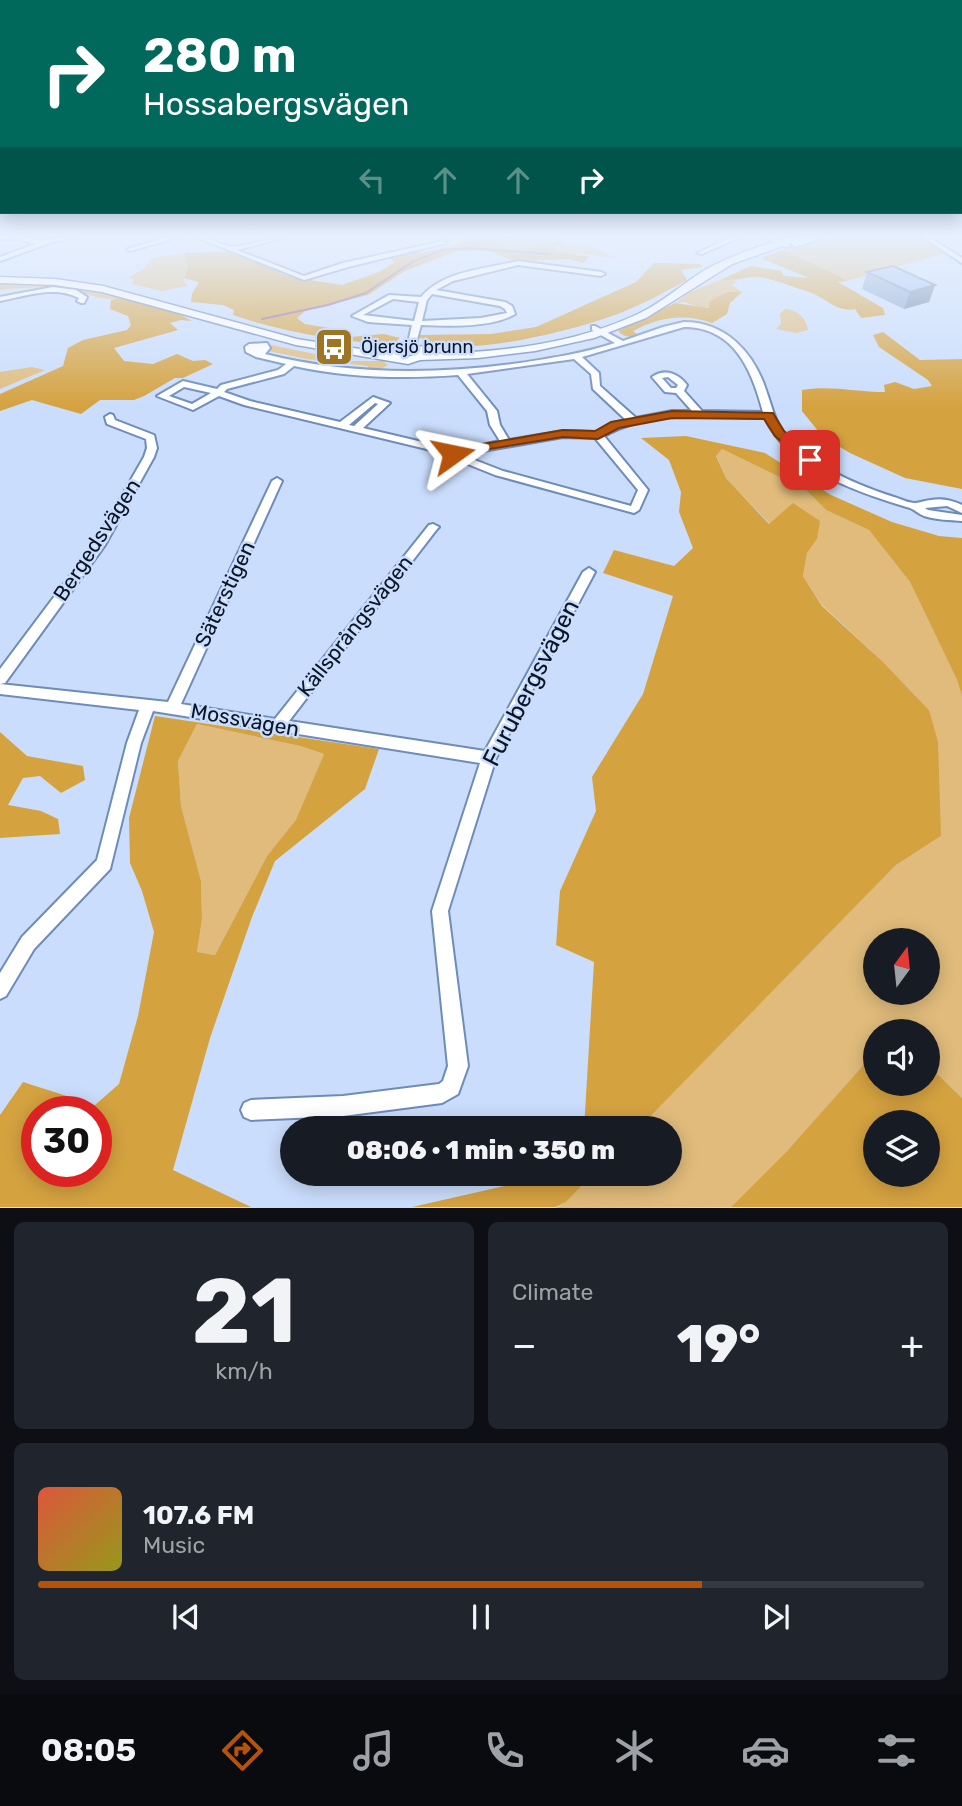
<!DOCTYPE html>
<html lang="en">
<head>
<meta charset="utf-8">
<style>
  body { margin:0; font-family:Rubik,sans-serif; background:#20242c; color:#f1f3f6; height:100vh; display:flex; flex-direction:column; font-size:26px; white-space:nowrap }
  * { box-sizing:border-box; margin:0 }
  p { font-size:23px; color:#9ea1a6 }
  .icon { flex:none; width:38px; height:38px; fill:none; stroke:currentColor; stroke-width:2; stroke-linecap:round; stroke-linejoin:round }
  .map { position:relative; height:1208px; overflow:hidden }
  .side { display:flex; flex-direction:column; gap:14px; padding:14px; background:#0d0f14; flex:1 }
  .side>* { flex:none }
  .top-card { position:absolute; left:0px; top:0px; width:962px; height:214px; box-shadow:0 4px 18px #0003; background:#00695c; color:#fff; overflow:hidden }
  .needle { width:46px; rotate:15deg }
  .tools { position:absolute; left:863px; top:928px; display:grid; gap:14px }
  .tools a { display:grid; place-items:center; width:77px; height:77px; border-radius:50%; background:#171b24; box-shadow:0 4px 18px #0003; font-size:35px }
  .speed { position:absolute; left:21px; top:1096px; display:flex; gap:14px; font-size:35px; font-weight:700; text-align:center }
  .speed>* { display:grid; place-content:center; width:91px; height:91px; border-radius:50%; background:#171b24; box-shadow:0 4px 18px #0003; line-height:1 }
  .speed .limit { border:10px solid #d22; background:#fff; color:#111 }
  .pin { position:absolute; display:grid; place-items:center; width:60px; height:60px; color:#fff; margin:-30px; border-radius:14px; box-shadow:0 4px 10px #0006 }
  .me { position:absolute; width:77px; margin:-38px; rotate:78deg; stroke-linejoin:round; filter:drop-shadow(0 0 5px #0008) }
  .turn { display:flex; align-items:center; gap:24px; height:147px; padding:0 28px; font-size:32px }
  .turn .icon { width:91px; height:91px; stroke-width:2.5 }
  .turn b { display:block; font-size:49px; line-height:60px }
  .lanes { display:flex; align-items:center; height:66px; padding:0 28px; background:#0003; justify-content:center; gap:35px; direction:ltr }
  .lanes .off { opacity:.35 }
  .big { font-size:52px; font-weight:800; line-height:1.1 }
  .side .tile { flex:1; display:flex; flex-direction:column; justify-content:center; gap:10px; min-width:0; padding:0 24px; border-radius:10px; background:#20242c }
  .side .dial { align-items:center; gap:0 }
  .dial b { font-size:91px; line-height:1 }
  .song { display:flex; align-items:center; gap:21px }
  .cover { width:84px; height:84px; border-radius:10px; background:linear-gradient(135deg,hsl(10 70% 55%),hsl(60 70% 35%)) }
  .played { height:7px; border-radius:4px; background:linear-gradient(90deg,#b45309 75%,#363941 75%) }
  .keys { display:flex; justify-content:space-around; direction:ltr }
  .heat { display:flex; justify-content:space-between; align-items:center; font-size:38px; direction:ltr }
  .side .tiles { flex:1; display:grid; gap:14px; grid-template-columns:1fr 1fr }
  .tile:last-child { grid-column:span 2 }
  .trip { position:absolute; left:280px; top:1116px; width:402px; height:70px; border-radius:35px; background:#171b24; box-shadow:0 4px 18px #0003; font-weight:800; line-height:70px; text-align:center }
  .tab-bar { display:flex; height:112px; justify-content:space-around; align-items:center; background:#090b0e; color:#9ea1a6 }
  .tab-bar .icon { width:49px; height:49px }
  .tab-bar .current { color:#b45309 }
  .tab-bar b { font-size:32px; color:#f1f3f6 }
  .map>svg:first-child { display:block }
  .green { fill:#e0bb7b; fill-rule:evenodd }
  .forest { fill:#d5a240; fill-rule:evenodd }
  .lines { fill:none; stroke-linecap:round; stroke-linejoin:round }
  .stream { stroke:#8e65a0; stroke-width:2 }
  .minor-casing { stroke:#6e8bba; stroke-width:4 }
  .tertiary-casing { stroke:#6e8bba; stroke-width:3 }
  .minor { fill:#fff; fill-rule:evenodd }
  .tertiary { fill:#fff; fill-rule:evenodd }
  .wall { fill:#8aa3ce }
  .shaded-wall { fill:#7085a8 }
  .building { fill:#a0bef0; stroke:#7085a8; stroke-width:2 }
  .route { fill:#b45309; stroke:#753606; stroke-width:2 }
  .labels { text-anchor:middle; stroke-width:5; stroke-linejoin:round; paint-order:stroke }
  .far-poi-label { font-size:18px; fill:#0a1526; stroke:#caddfc; text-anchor:start }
  .street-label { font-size:21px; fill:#0a1526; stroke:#caddfc }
  .near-street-label { font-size:24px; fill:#0a1526; stroke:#caddfc }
</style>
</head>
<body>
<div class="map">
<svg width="962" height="1208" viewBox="0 0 962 1208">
  <rect width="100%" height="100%" fill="#caddfc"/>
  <!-- green -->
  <path class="green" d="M515,237H563L564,238L513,252L496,241Z
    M837,237H919L945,253L847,281L783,250Z
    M564,243L587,245L616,258L554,251L556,246Z
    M185,253L188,267L183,280L188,286L162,291L132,284L134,279L128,278L146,267L152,258Z
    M722,279L738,281L732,285L742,292H727L704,309L684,302L675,303L691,292Z
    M17,283L85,289L120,298C103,302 89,293 72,291C48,286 25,287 0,290V284Z
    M785,309C797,309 807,319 808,330L797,333L776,329L781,324L780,314Z
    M272,345L347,361H383L388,365L379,370L368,369V366L307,359L268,351Z
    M32,367L45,370L0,389V372Z
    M722,449L806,490L826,510L869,530L910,582L957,680L962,696V1098L928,1065V1031H875V1052L787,1151L731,1207L556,1208L566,1202L593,1174H670V1129H638L896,865L941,836L929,710L883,662L822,605L803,576L807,553L817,539L785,513L770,524L726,478L716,455ZM875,940H928V992H875Z
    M197,724L300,746L324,754L296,821L267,856L215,955L197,952L202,919L201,881L181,806L178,761Z"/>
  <!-- forest -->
  <path class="forest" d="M472,237H515L497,241L513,252L559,240L564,243L556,246L554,251L590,257L583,263L569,259L514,261L487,250L457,251L405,271L368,295L305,311L297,318L305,324L335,329L350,337L384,334L400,338L391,345C335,340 286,333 233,315L234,310L223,305L191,302L192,294L199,282L184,278L188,267L185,253L229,252L291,277L342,285L379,272L394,263L389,256L412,251L421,253L460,244L456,241Z
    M783,250L841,277L847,281L838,282L883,308L885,315L861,318L855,309C837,313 825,297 809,292C796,288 766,276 755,277C742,277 735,282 722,279L751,266L781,271L784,276L809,278L761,258Z
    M654,263L700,264L702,267L681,270L687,280C659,295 631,311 600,320C568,331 441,364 418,335L491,334L536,327L636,282Z
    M727,292H742L730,303L727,314L712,323C684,313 659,317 633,331L638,335C631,338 623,337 618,331L675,303L708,308L710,301Z
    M120,298L179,314L192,321L181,320L170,323L178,330L114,348L124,361L153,364L177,354L193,361L205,360L213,364L183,378H175L144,396L134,400H100L81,414L32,400L0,411V394L63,366L68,348L83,340L127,330L131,325L128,316L110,309L111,300Z
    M883,332L920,360L962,359V489L905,478L850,453L823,437L802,411V390C829,385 857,392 885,392L884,385L895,382L914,389L932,386L928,380L879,347L873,335Z
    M686,436L765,453L831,495L892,522L939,536L962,538V696L957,680L910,582L869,530L826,510L806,490L722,449L716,456L726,478L769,524L793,503L820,521L817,539L807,553L803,576L822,606L883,662L929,710L938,742L941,836L896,865L638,1129H584L594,962L556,945L560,891L596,811L592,777L643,694L673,596L603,573L614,550L674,566L693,548L679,512L681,492L669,460L641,438Z
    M155,716L379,749L365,789L275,861L252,917L210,1038L173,1170L251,1207H0V1115L23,1082L95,1105L119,1084L138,1016L154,932L142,891L130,863L129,818ZM197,724L300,746L324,754L296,820L267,856L215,955L197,952L202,919L201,881L181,806L178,761ZM37,1111H96V1171H37Z
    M0,732L27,756L83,766L85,780L61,793L40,776L23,778L8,805L41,811L58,819L60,834L0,838Z
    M875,1052V1083H928V1065L962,1098V1207H731L787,1151ZM875,1122H928V1174H875Z
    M558,1174H593L566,1202L556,1207H412Z"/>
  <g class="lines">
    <!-- stream -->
    <path class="stream" d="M262,319L328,305L366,293L412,262L442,250L466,248L550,254"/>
    <defs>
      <path id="minor" d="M0,237H25L42,241L62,237H75L49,243L0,261V257L35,244L18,239H0Z
        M169,237H179L130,251L127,249Z
        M196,237C208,237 217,244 229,246C242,249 269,237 286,237L237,250L304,276L343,263L443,241L446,243L348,267L304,280Z
        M732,237H740L702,254L697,253Z
        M764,237H772L791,246L786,247Z
        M922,237H929L962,258V263Z
        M518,261L601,272L605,274L601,276L518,265L453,281L436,290L505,302L512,306L515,314C492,328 447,326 421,325L415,347L411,350L407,347L412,325L368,322L352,316L389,295L421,297C443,271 485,269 518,261ZM432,294L500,306L505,309L507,313L481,318L422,321L427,300ZM393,299L419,302L414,321L363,315Z
        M53,287L76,290L87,297L84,303H81L77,301L79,298C54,285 26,296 0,301V297Z
        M684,322C727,322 755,354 767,393C773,410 775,423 787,437C814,467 857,485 894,497C901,499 908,503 915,503C920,503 926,500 931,500C941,498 952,500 962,505V513L947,506L925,508L928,510L962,515V521C950,520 936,520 924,516C919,514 915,510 910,508C860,493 789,470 765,418C712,417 651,409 604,436L648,490L639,510L634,513L495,475L450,457L449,455L454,452L435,451L244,405L219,396L193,410L157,396L183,381L217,389L221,385L278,370L286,364L256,357L246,352L245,347L249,344L267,343L270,348L265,354C349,375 434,375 520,363C552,358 584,353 615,343L592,330V326H595L623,341L663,327ZM684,327C734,327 752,370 763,412L702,411L684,391L687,385C678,373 665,368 652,377L665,392L676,393L692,411H672L636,418L600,386L599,373L582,357ZM574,359L591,374L593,389L626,420L613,423L596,432L563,431L509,440L500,425L497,411L467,374ZM294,366C348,378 403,379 458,375L487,411L490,425L500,441L472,447L435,445L363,428L390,403L373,397L340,422L250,401L224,392L227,389L284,374ZM668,377L678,385L676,388H671L662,378ZM184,387L211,393L192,404L169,396ZM375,403L378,404L354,426L349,425ZM563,437L595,438L638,490L631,506L503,471L454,452L472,453Z
        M110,414L113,415L115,420L154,435L157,448L154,457L105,545L5,683L0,684L168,702L272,481L277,478L282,481L181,704L275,719L429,525L433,524L439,527L437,529L289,721L485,751L583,572L589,568L595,572L496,758L448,911L468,1066L458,1094L442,1103L343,1116L251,1120L244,1117L241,1110L244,1103L251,1100L343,1096L439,1084L443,1081L448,1066L432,911L480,763L153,711L141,743L110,869L34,949L6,996L0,999V973L22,937L97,860L127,743L139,710L0,694V669L96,541L144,457L147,448L146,439L107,424L105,417Z"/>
      <path id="tertiary" d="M796,237H826L795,247L791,243L732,264L646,318L594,338L535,351L478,358L420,360L408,364L296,345L102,292L55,285L0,283V277L55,279L103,286L297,339L391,354L394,348L408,344L424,347L428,354C499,352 572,345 638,314C662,303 682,284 705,270C734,254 764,244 796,237ZM408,350L416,352L417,354L408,357L401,355Z"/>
    </defs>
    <!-- minor casing -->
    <use href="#minor" class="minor-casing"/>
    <!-- tertiary casing -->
    <use href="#tertiary" class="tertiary-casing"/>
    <!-- minor -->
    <use href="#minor" class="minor"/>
    <!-- tertiary -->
    <use href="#tertiary" class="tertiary"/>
  </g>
  <!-- wall -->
  <path class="wall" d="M867,272L935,285L929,302L904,309L862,289Z"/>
  <!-- shaded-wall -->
  <path class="shaded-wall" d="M935,285L929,302L904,309L910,292Z"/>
  <!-- building -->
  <path class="building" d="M893,266L935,285L910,292L867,272Z"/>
  <!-- sky -->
  <linearGradient id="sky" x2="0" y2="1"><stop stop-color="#9aa2e0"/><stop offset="0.58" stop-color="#e7f0fe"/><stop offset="1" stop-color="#e7f0fe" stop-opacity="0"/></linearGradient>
  <rect width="962" height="406" fill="url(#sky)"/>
  <!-- route -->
  <path class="route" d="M672,411L773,413L784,431L817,460L815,463H805L775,436L764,419L672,418L619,428L598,439L563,437L459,454L453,458L448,457L443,450L450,446H472L563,430L595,431L611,422Z"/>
  <!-- icons -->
  <defs>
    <symbol id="bus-square" viewBox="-11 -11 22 22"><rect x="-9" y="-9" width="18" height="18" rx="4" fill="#9e7523" stroke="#caddfc"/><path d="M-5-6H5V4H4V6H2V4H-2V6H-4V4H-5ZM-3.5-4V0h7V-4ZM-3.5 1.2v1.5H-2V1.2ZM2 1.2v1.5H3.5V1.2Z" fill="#fff"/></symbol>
  </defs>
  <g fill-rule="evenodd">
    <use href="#bus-square" x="312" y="325" width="44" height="44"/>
  </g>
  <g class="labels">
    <!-- far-poi labels -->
    <g class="far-poi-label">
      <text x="361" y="353">Öjersjö brunn</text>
    </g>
    <!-- street labels -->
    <g class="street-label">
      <text transform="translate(97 540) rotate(-57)" y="7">Bergedsvägen</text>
      <text transform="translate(225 594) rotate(-65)" y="7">Säterstigen</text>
      <text transform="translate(355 626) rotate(-52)" y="7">Källsprångsvägen</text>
      <text transform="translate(245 720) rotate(10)" y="7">Mossvägen</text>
    </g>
    <!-- near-street labels -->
    <g class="near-street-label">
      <text transform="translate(531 683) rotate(-63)" y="8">Furubergsvägen</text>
    </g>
  </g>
</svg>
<div class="tools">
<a><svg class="needle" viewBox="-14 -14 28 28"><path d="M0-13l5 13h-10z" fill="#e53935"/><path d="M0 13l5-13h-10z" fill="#9ea1a6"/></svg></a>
<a><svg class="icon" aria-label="sound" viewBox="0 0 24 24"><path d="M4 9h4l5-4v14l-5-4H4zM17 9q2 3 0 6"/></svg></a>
<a><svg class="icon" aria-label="layers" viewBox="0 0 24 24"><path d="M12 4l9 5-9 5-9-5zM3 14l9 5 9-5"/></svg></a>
</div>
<div class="speed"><div class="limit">30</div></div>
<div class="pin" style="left:810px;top:460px;background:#d93025"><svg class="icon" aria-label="arrive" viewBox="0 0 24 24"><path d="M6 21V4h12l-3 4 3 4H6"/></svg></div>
<svg class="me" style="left:453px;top:454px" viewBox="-20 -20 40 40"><path d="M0-17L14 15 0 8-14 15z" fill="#b45309" stroke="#fff" stroke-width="4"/></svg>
<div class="trip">08:06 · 1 min · 350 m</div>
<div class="top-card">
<div class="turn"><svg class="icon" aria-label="right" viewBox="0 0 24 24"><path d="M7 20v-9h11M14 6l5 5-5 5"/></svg><div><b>280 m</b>Hossabergsvägen</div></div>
<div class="lanes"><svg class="icon off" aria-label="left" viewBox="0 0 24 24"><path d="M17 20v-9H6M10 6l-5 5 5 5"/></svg><svg class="icon off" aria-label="ahead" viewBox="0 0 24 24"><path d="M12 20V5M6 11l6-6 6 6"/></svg><svg class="icon off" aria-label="ahead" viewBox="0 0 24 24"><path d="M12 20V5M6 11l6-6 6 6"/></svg><svg class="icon" aria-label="right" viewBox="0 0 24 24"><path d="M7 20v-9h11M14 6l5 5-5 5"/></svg></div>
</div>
</div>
<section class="side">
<div class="tiles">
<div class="tile dial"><b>21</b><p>km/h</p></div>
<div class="tile"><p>Climate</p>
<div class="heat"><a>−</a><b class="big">19°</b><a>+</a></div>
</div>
<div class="tile">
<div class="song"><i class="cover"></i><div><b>107.6 FM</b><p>Music</p></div></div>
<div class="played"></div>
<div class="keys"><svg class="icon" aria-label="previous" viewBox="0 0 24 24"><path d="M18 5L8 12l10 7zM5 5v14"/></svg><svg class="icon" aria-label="pause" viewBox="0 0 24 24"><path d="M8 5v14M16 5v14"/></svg><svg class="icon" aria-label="next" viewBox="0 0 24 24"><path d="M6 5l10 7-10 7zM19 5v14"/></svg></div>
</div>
</div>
</section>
<nav class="tab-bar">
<b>08:05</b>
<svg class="icon current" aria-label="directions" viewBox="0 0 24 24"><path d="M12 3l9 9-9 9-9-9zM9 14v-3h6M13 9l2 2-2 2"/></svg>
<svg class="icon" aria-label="music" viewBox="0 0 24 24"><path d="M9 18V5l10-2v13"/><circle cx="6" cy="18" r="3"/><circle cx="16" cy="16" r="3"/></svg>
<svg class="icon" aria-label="phone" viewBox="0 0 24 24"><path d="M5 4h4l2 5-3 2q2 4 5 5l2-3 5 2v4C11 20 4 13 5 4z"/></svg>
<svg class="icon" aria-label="climate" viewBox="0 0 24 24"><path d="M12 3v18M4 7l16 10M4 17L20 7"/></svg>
<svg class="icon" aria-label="car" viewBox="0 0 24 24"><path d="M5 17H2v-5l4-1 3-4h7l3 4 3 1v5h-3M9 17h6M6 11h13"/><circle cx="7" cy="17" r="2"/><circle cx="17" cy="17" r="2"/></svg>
<svg class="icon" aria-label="filters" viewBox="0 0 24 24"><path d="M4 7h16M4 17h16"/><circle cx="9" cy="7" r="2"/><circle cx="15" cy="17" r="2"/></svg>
</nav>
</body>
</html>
